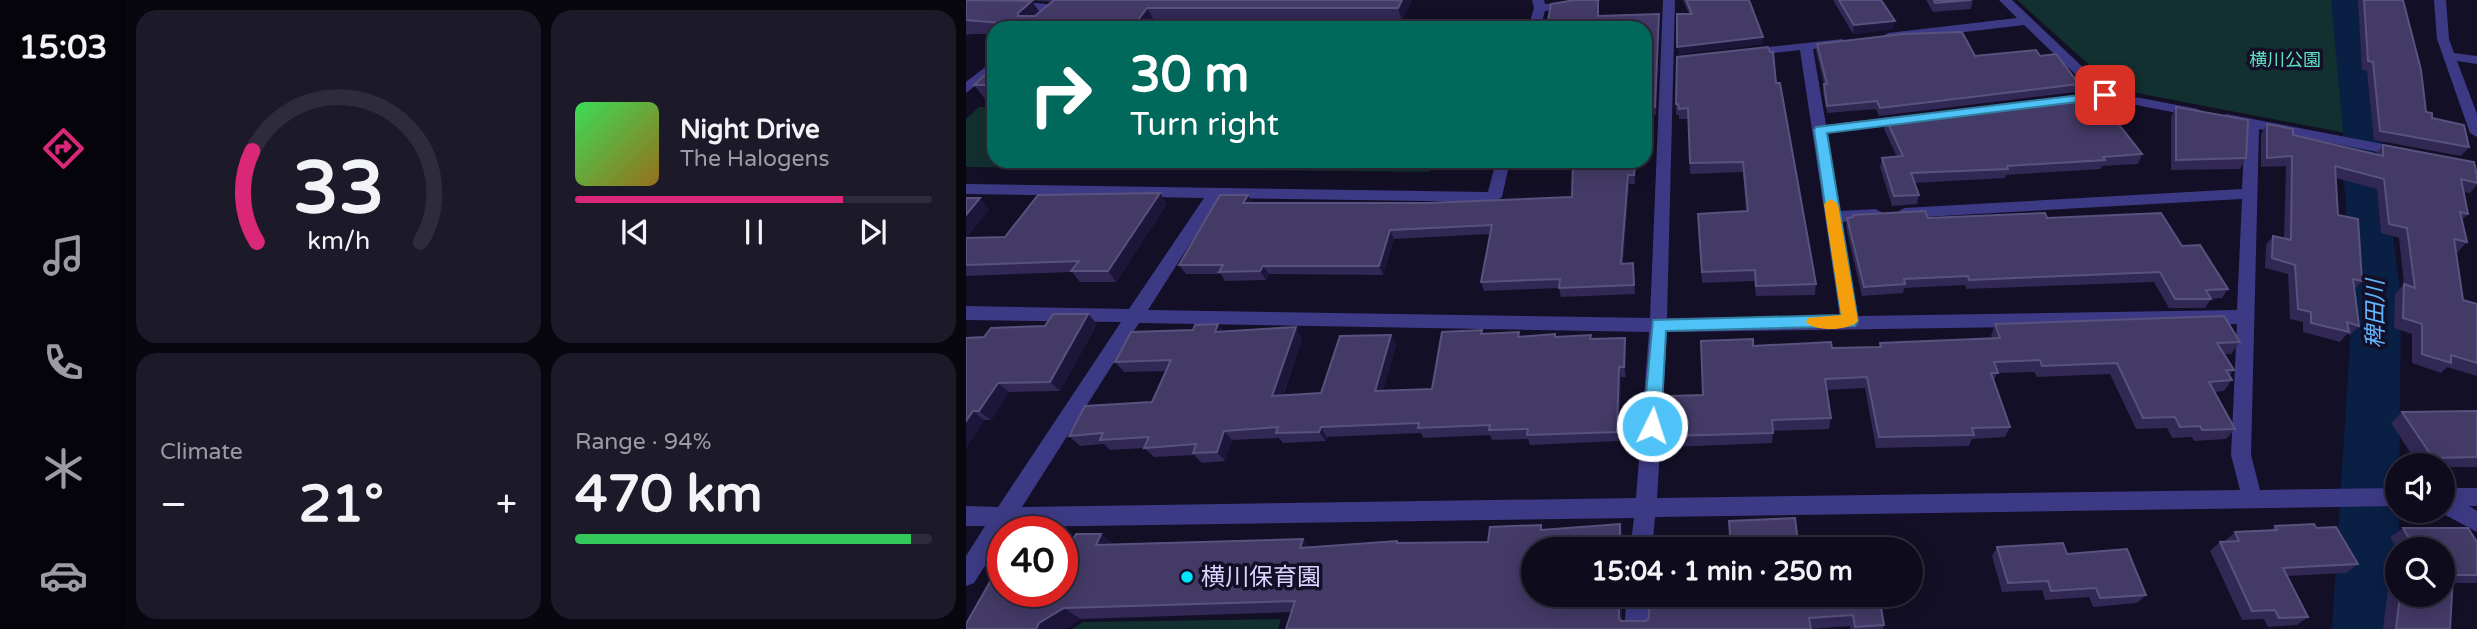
<!DOCTYPE html>
<html lang="en">
<head>
<meta charset="utf-8">
<style>
  body { margin:0; font-family:"Varela Round","Noto Sans JP",sans-serif; background:#1c1929; color:#f1f3f6; height:100vh; display:flex; flex-direction:column; font-size:26px; white-space:nowrap }
  * { box-sizing:border-box; margin:0 }
  p { font-size:23px; color:#9b9ba3 }
  .icon { flex:none; width:38px; height:38px; fill:none; stroke:currentColor; stroke-width:2; stroke-linecap:round; stroke-linejoin:round }
  .map { position:relative; flex:1; overflow:hidden }
  .details { display:flex; flex-direction:column; gap:10px; padding:10px; background:#08060f; width:840px }
  .details>* { flex:none }
  .banner { position:absolute; left:21px; top:21px; width:665px; height:147px; border-radius:21px; box-shadow:0 4px 18px #0003,0 0 0 2px #2e2b3b; background:#00695c; color:#fff; overflow:hidden }
  .buttons { position:absolute; left:1419px; top:453px; display:grid; gap:14px }
  .buttons a { display:grid; place-items:center; width:70px; height:70px; border-radius:50%; background:#0e0b1c; box-shadow:0 4px 18px #0003,0 0 0 2px #2e2b3b; font-size:35px }
  .speed { position:absolute; left:21px; top:516px; display:flex; gap:14px; font-size:35px; font-weight:700; text-align:center }
  .speed>* { display:grid; place-content:center; width:91px; height:91px; border-radius:50%; background:#0e0b1c; box-shadow:0 4px 18px #0003,0 0 0 2px #2e2b3b; line-height:1 }
  .speed .limit { border:10px solid #d22; background:#fff; color:#111 }
  .pin { position:absolute; display:grid; place-items:center; width:60px; height:60px; color:#fff; margin:-30px; border-radius:14px; box-shadow:0 4px 10px #0006 }
  .me { position:absolute; width:77px; margin:-38px; rotate:4deg; stroke-linejoin:round; filter:drop-shadow(0 0 5px #0008) }
  .turn { display:flex; align-items:center; gap:24px; height:147px; padding:0 28px; font-size:32px }
  .turn .icon { width:91px; height:91px; stroke-width:2.5 }
  .turn b { display:block; font-size:49px; line-height:60px }
  .big { font-size:52px; font-weight:700; line-height:1.1 }
  .details .widget { flex:1; display:flex; flex-direction:column; justify-content:center; gap:10px; min-width:0; padding:0 24px; border-radius:21px; background:#1c1929 }
  .details .dial { align-items:center; gap:0 }
  .dial svg { height:182px; overflow:visible; fill:none; stroke:#2e2b3b; stroke-width:7; stroke-linecap:round; text-anchor:middle }
  .dial text { fill:#f1f3f6; stroke:none }
  .song { display:flex; align-items:center; gap:21px }
  .cover { width:84px; height:84px; border-radius:10px; background:linear-gradient(135deg,hsl(130 70% 55%),hsl(40 70% 35%)) }
  .played { height:7px; border-radius:4px; background:linear-gradient(90deg,#db2777 75%,#2e2b3b 75%) }
  .keys { display:flex; justify-content:space-around; direction:ltr }
  .heat { display:flex; justify-content:space-between; align-items:center; font-size:38px; direction:ltr }
  .charge { height:10px; border-radius:5px; background:linear-gradient(90deg,#34c759 94%,#2e2b3b 0) }
  .details .tiles { flex:1; display:grid; gap:10px; grid-template-columns:repeat(2,1fr) }
  .trip { position:absolute; left:555px; top:537px; width:402px; height:70px; border-radius:35px; background:#0e0b1c; box-shadow:0 4px 18px #0003,0 0 0 2px #2e2b3b; font-weight:700; line-height:70px; text-align:center }
  main { display:flex; flex:1; min-height:0 }
  .menu { display:flex; flex-direction:column; width:126px; justify-content:space-around; align-items:center; background:#06040b; color:#9b9ba3 }
  .menu .icon { width:49px; height:49px }
  .menu .selected { color:#db2777 }
  .menu b { font-size:32px; color:#f1f3f6 }
  .map>svg:first-child { display:block }
  .green { fill:#12302f }
  .lines { fill:none; stroke-linecap:round; stroke-linejoin:round }
  .river { fill:#0a1f44; fill-rule:evenodd }
  .minor { fill:#3d3a85; fill-rule:evenodd }
  .wall { fill:#312854 }
  .shaded-wall { fill:#1d163a }
  .building { fill:#433a66; stroke:#5a527e; stroke-width:2 }
  .route { fill:#4fc3f7; stroke:#337fa1; stroke-width:2 }
  .slow { fill:#f59e0b }
  .poi-dot { fill:#00e5ff; stroke:#130f26; stroke-width:2.5 }
  .labels { text-anchor:middle; stroke-width:7; stroke-linejoin:round; paint-order:stroke }
  .far-park-label { font-size:18px; fill:#5fe0c0; stroke:#130f26 }
  .water-label { font-size:23px; font-style:italic; fill:#62b6ff; stroke:#130f26 }
  .near-poi-label { font-size:24px; fill:#d9d4ff; stroke:#130f26; text-anchor:start }
</style>
</head>
<body>
<main>
<nav class="menu">
<b>15:03</b>
<svg class="icon selected" aria-label="directions" viewBox="0 0 24 24"><path d="M12 3l9 9-9 9-9-9zM9 14v-3h6M13 9l2 2-2 2"/></svg>
<svg class="icon" aria-label="music" viewBox="0 0 24 24"><path d="M9 18V5l10-2v13"/><circle cx="6" cy="18" r="3"/><circle cx="16" cy="16" r="3"/></svg>
<svg class="icon" aria-label="phone" viewBox="0 0 24 24"><path d="M5 4h4l2 5-3 2q2 4 5 5l2-3 5 2v4C11 20 4 13 5 4z"/></svg>
<svg class="icon" aria-label="climate" viewBox="0 0 24 24"><path d="M12 3v18M4 7l16 10M4 17L20 7"/></svg>
<svg class="icon" aria-label="car" viewBox="0 0 24 24"><path d="M5 17H2v-5l4-1 3-4h7l3 4 3 1v5h-3M9 17h6M6 11h13"/><circle cx="7" cy="17" r="2"/><circle cx="17" cy="17" r="2"/></svg>
</nav>
<section class="details">
<div class="tiles">
<div class="widget dial"><svg viewBox="0 0 100 80">
<path d="M14 69A42 42 0 1 1 86 69"/>
<path d="M14 69A42 42 0 0 1 12 29" stroke="#db2777"/>
<text x="50" y="56" font-size="32" font-weight="700">33</text>
<text x="50" y="72" font-size="11">km/h</text>
</svg></div>
<div class="widget">
<div class="song"><i class="cover"></i><div><b>Night Drive</b><p>The Halogens</p></div></div>
<div class="played"></div>
<div class="keys"><svg class="icon" aria-label="previous" viewBox="0 0 24 24"><path d="M18 5L8 12l10 7zM5 5v14"/></svg><svg class="icon" aria-label="pause" viewBox="0 0 24 24"><path d="M8 5v14M16 5v14"/></svg><svg class="icon" aria-label="next" viewBox="0 0 24 24"><path d="M6 5l10 7-10 7zM19 5v14"/></svg></div>
</div>
<div class="widget"><p>Climate</p>
<div class="heat"><a>−</a><b class="big">21°</b><a>+</a></div>
</div>
<div class="widget"><p>Range · 94%</p><b class="big">470 km</b><div class="charge"></div></div>
</div>
</section>
<div class="map">
<svg width="1511" height="629" viewBox="0 0 1511 629">
  <rect width="100%" height="100%" fill="#130f26"/>
  <!-- green -->
  <path class="green" d="M1051,0H1373L1390,135L1150,89Z
    M13,107H28V161H482L462,172L0,167V119Z
    M315,619L312,629H106L117,622Z"/>
  <g class="lines">
    <!-- river -->
    <path class="river" d="M1365,0H1397L1417,132L1416,158L1435,295L1432,629H1366L1387,295L1376,158L1377,132Z"/>
    <!-- minor -->
    <path class="minor" d="M0,0H37L91,5L97,9L91,13L2,4Z
      M566,0H578L579,4L635,0L629,4L579,11L574,28H562L568,8Z
      M697,0H709L701,318L874,316L834,50L779,56L777,53L783,49L877,39V45L847,49L860,125L941,115L948,119L941,123L861,133L874,211L910,209L918,214L910,219L876,222L892,316L1271,310L1276,199L938,218L930,213L938,208L1276,189L1279,126L1255,121L1253,118L1260,114L1443,149L1445,152L1443,155L1438,157L1293,129L1285,455L1294,490L1432,488V506L689,517L686,550H664L668,518L44,527L37,532V537L8,583L0,586V556L19,526H0V506L32,507L155,322L0,320V306L163,309L238,198L0,194V184L522,192L530,161H544L536,197L528,202L253,198L182,310L684,318ZM173,323L683,332L670,498L56,507ZM1271,324L1265,455L1274,490L691,498L701,332Z
      M1033,0H1046L1143,92L1232,109L1239,113L1232,117L1139,99L1096,103V97L1128,92L1058,25L922,41L916,37L922,33L1051,18Z
      M1468,0H1480L1483,39L1488,53L1511,56V64L1491,61L1511,114V137L1504,133L1471,39Z
      M28,60V71L0,93V82Z
      M1477,488H1511V506H1503L1511,511V532L1472,511H1477Z
      M661,595H683L682,629H658Z"/>
  </g>
  <!-- wall -->
  <path class="wall" d="M0,0L74,12L85,2L64,0H446L436,21L189,22L184,28H28V35L16,34H3L0,36Z
    M717,0H783L797,37V44L712,54L723,14Z
    M867,0H915L927,29L887,34Z
    M960,0H1007L1005,9L967,12Z
    M1392,0H1437L1460,112L1466,118L1503,147L1495,156L1408,140L1401,71L1396,70Z
    M633,5V16L693,22L690,115L679,116V28L581,26Z
    M851,44L1009,56H1074L1113,84L1110,92L913,116L910,109L861,113L857,91L858,84L850,51Z
    M28,66V99H19L8,85Z
    M810,83L850,284L849,295L790,296L788,281L736,283L732,224L780,211L777,172L724,174L722,119H713V115H710V104Z
    M1210,107L1280,158L1274,169L1205,170V117Z
    M920,119L1176,154L1172,164L1136,166L1135,169L1040,175L1039,178L948,183L953,195L951,204L926,206L914,167L916,158L931,157L918,129Z
    M1301,124L1327,135L1409,155L1417,145L1511,176V185L1504,193L1497,192L1502,214L1496,220L1501,242L1492,252H1489L1497,300L1511,304V376L1481,367L1475,373L1446,363V334L1428,328L1429,294L1438,284L1433,238L1415,233L1411,189L1370,178L1372,215L1396,281L1388,290L1393,326L1384,335L1381,334L1374,342L1337,332V322L1324,319L1322,274L1299,268L1300,245L1307,236L1318,238L1320,166L1295,167V134Z
    M607,161H671L669,184H663L657,264L668,272L669,294L595,297L593,288L518,291L515,282L524,234L428,239L417,275L303,274L300,280L259,281L255,274H220L213,265L287,203H461L606,197Z
    M0,198L23,209L0,238L39,237L201,204L150,282H114L106,272L0,276Z
    M887,215L962,218H1081L1216,246L1262,289L1256,298L1245,299L1239,308H1203L1188,282L1000,289L999,285L938,288L937,293L896,296L880,227L881,218L886,217Z
    M122,314L131,324L94,391L43,392L25,420H18L0,448V338L18,337L79,326Z
    M1029,324L1274,342L1265,354H1258L1268,370L1263,376L1266,380L1258,391L1248,392L1269,429L1260,439L1228,441L1226,437L1206,438L1201,428L1170,429L1144,374L1071,377L1068,372L1031,373L1028,381L1044,427L1039,437L1006,439L1003,446L910,448L899,388L861,390L865,418L863,429L807,431L806,443L705,447L704,436L787,346L866,348L913,347L914,343L1026,338L1025,336Z
    M516,330L517,334L554,336L589,334V337L625,339L660,348V377H655L653,441L564,445L562,439L526,440L524,435L457,438L455,433L361,437L360,441L317,443L313,438L266,440L259,461L236,463L228,455L188,457L178,448L144,450L138,444L114,446L103,436L186,402L200,371L158,372L149,362L258,331L336,338L317,396L355,393L425,335L430,345L417,391L466,389Z
    M1511,411V467H1477V466H1453L1425,423L1436,412Z
    M654,524L657,537L656,621H680L767,601L766,595H913L918,625L917,629H884V626L845,629L325,612L115,619L99,629H0L148,544L337,539L345,548L433,543L522,542L577,530Z
    M1309,526L1350,528L1392,564L1380,573L1321,576L1342,617L1331,625L1302,627L1298,619L1276,620L1244,551L1254,542L1259,541L1269,532L1305,530Z
    M1437,528L1511,542V583H1487L1484,629H1417L1423,582L1432,576V595H1477V550H1432L1424,537Z
    M1031,547L1101,554L1180,595L1171,603L1127,607L1123,597L1079,600L1076,590L1036,592L1026,556Z"/>
  <!-- shaded-wall -->
  <path class="shaded-wall" d="M436,0H446L436,21L432,8Z
    M66,1L75,14L62,25L52,16V13Z
    M181,8L189,22L184,28H169L168,25Z
    M693,14V22L690,115L689,107Z
    M929,21L927,29L887,34L888,25Z
    M797,37V44L712,54L711,47Z
    M669,161H671L669,184L668,175Z
    M662,175L663,184L656,273L655,264Z
    M194,193L201,204L150,282L142,271Z
    M282,195L287,204L277,203Z
    M14,198L23,209L0,238V215Z
    M424,230L428,239L417,275L413,266Z
    M297,266L303,274L300,280L294,271Z
    M122,314L131,324L94,391L84,382Z
    M252,324L260,334L249,332Z
    M330,327L336,338L313,406L306,396Z
    M425,335L430,345L414,402L409,391Z
    M659,338L660,348V377L658,367Z
    M653,367L655,377L653,441L651,432Z
    M32,383L43,392L25,420L13,411Z
    M7,411L18,420L0,448V421Z
    M355,427L361,437L360,441L353,432Z
    M258,431L266,440L259,461L251,452Z
    M654,524L657,537V550H654Z
    M135,534L150,546L130,545Z
    M337,539L348,551L334,548Z
    M653,595H656L655,629L653,618Z
    M98,608L115,619L99,629H70L73,623Z"/>
  <!-- building -->
  <path class="building" d="M0,0L66,1L52,13V16H69L88,0H436L432,8H181L168,25H152L149,28H68L70,26L0,20Z
    M609,0H632V16L693,14L689,107H679V28H574L575,27L581,26L585,4Z
    M720,0H783L797,37L711,47V14H726Z
    M873,0H915L929,21L888,25Z
    M968,0H1005L969,3Z
    M1398,0H1437L1455,70L1460,112L1466,113V118L1498,125L1503,147L1414,131L1407,62L1402,61Z
    M996,32L1009,56L1070,50L1074,56L1090,54L1113,84L914,108L911,101L861,106L858,84H861L851,44L937,34Z
    M802,47L804,52H807L810,83H814L850,284L790,286L789,270L736,272L732,214L782,211L777,162L724,163L722,108L713,109L712,104H710L711,57Z
    M28,66V85H8Z
    M1123,95L1126,99L1132,98L1176,154L1137,157L1139,160L1041,166L1042,169L945,173L953,195L928,196L916,158L937,156L920,119Z
    M1210,107L1282,120L1280,158L1210,160Z
    M1301,124L1327,129V135L1417,156V145L1508,162L1511,176V183L1495,179L1502,214L1494,212L1501,242L1488,239L1497,300L1511,304V363L1485,355V363L1456,354V324L1437,318L1438,284L1449,288L1441,228L1423,224L1418,179L1369,166L1372,215L1392,219L1396,281L1387,279L1393,326L1381,322L1383,332L1345,323V312L1332,309L1329,265L1306,258L1307,236L1325,240L1326,156L1301,158Z
    M607,161H669L668,175H662L655,264L667,263L668,285L593,288L594,279L515,282L526,225L424,230L413,266H297L294,271L253,272L257,265H213L254,195H282L277,203H461L606,197Z
    M194,193L142,271H105L113,261L0,265V238L39,237L72,195Z
    M0,198H14L0,215Z
    M959,211L962,218L1079,213L1081,218L1195,213L1216,246L1234,245L1262,289L1240,290L1245,299H1209L1194,272L1003,280L1002,276L938,279L939,284L898,287L881,218L887,217V215Z
    M87,314H122L84,382L32,383L13,411H7L0,421V338L18,337L25,328L79,326Z
    M1258,316L1274,342L1251,343L1268,370H1260L1266,380L1243,382L1269,429L1236,430L1234,426L1214,427L1209,417L1177,418L1151,363L1076,366L1074,360L1028,362L1032,373H1025L1044,427L1006,428L1008,435L913,437L901,377L859,379L865,418L806,420L807,433L704,436V396L737,395L735,341L787,339V346L865,342L866,348L915,347L914,343L1034,338L1029,324Z
    M252,324L249,332L330,327L306,396L355,393L374,336L425,335L409,391L466,389L476,332L516,330L515,334L553,332L552,337L589,334V337L625,335L624,339L659,338L658,367H653L651,432L561,435L562,429L523,430L524,425L452,428L453,423L355,427L353,432L310,433L312,427L258,431L251,452L227,453L230,444L178,448L183,437L134,440L137,433L103,436L119,406L186,402L205,360L149,362L165,332L227,330L229,325Z
    M1511,411V457L1467,458L1436,412Z
    M829,518L833,550H765L763,521Z
    M654,524V550H567V595H653V618L655,621H680L683,618V604L768,601L767,595H913L918,625L889,627L887,615L843,618L845,629H320L329,601L98,608L73,623L70,629H0V624L37,559V592H96V540H107L110,534H135L130,545L337,539L334,548L431,541V543L522,542L524,527L575,525V530Z
    M1348,524L1350,528L1370,527L1392,564L1317,568L1342,617L1313,618L1309,610L1286,611L1254,542L1273,541L1269,532L1311,530L1309,526Z
    M1437,528H1502L1511,542V575H1487L1484,629H1430L1434,595H1477V550H1450Z
    M1097,543L1101,554L1161,549L1180,595L1134,598L1130,588L1085,591L1082,581L1042,583L1031,547Z"/>
  <!-- route -->
  <path class="route" d="M1139,92L1145,95L1143,98L861,133L892,321L889,326L700,331L695,426L692,431L686,433L680,431L677,426L687,320L875,315L848,130L850,127Z"/>
  <!-- slow -->
  <path class="slow" d="M865,199L872,204L892,321C884,331 848,332 840,322L842,318L875,315L858,204Z"/>
  <!-- markers -->
  <circle class="poi-dot" cx="221" cy="577" r="7"/>
  <g class="labels">
    <!-- far-park labels -->
    <g class="far-park-label">
      <text x="1319" y="66">横川公園</text>
    </g>
    <!-- water labels -->
    <g class="water-label">
      <text transform="translate(1409 314) rotate(-90)" y="8">稗田川</text>
    </g>
    <!-- near-poi labels -->
    <g class="near-poi-label">
      <text x="235" y="585">横川保育園</text>
    </g>
  </g>
</svg>
<div class="buttons">
<a><svg class="icon" aria-label="sound" viewBox="0 0 24 24"><path d="M4 9h4l5-4v14l-5-4H4zM17 9q2 3 0 6"/></svg></a>
<a><svg class="icon" aria-label="search" viewBox="0 0 24 24"><circle cx="10" cy="10" r="6"/><path d="M15 15l6 6"/></svg></a>
</div>
<div class="speed"><div class="limit">40</div></div>
<div class="pin" style="left:1139px;top:95px;background:#d93025"><svg class="icon" aria-label="arrive" viewBox="0 0 24 24"><path d="M6 21V4h12l-3 4 3 4H6"/></svg></div>
<svg class="me" style="left:686px;top:426px" viewBox="-20 -20 40 40"><circle r="17" fill="#4fc3f7" stroke="#fff" stroke-width="3"/><path d="M0-11L8 9 0 5-8 9z" fill="#fff"/></svg>
<div class="trip">15:04 · 1 min · 250 m</div>
<div class="banner">
<div class="turn"><svg class="icon" aria-label="right" viewBox="0 0 24 24"><path d="M7 20v-9h11M14 6l5 5-5 5"/></svg><div><b>30 m</b>Turn right</div></div>
</div>
</div>
</main>
</body>
</html>
